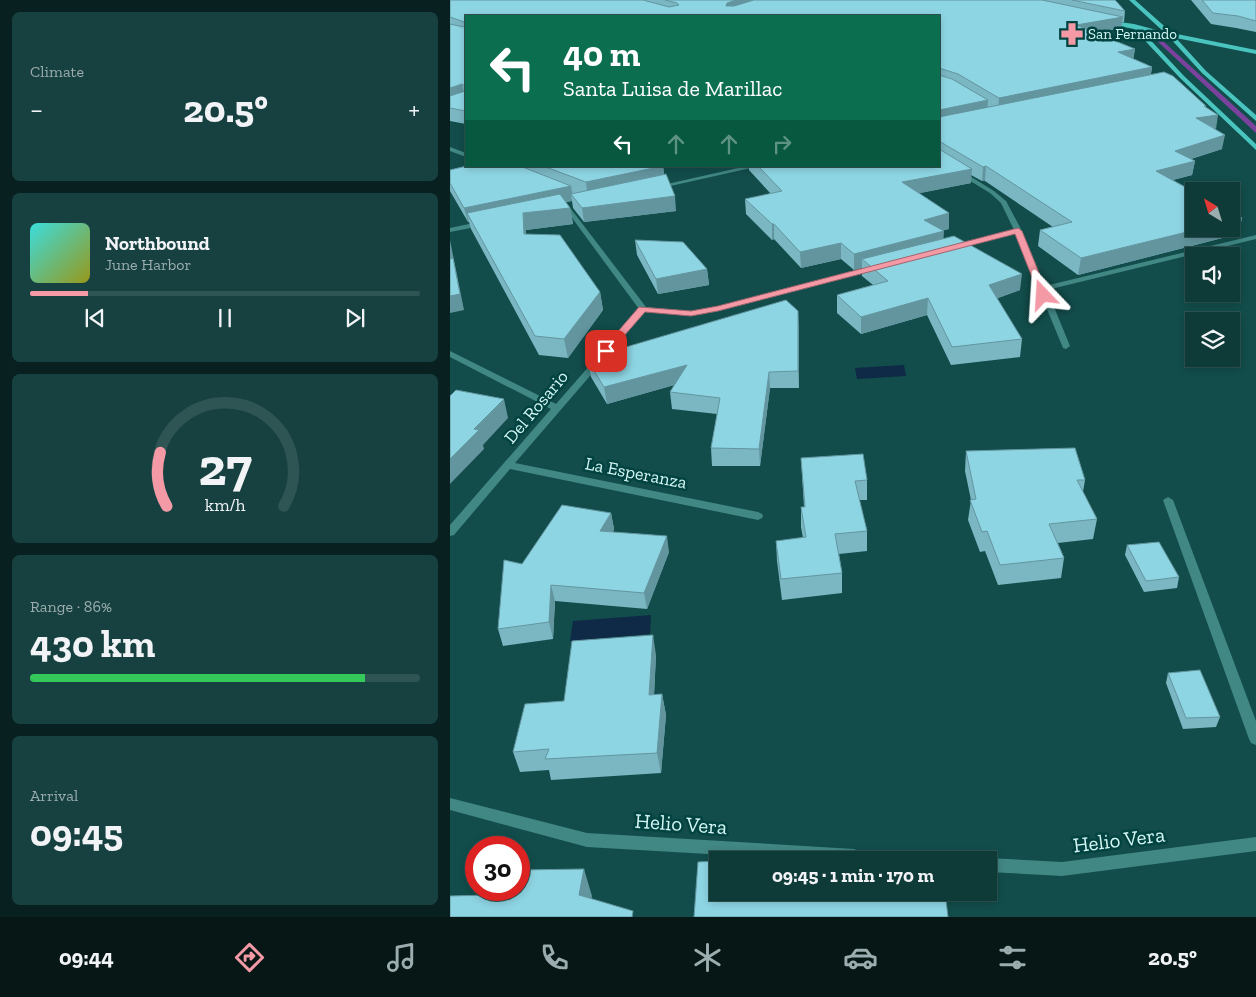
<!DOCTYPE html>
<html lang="en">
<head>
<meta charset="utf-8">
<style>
  body { margin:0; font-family:"Zilla Slab",serif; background:#174140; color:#f1f3f6; height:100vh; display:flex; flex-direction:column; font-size:19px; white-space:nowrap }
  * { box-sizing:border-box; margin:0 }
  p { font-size:16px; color:#9badae }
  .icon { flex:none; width:28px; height:28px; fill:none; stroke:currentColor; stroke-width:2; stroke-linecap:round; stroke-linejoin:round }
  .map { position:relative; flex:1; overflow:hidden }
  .side { display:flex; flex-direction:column; gap:12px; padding:12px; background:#08201f; width:450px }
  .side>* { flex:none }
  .hud { position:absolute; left:15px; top:15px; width:475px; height:152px; border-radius:0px; box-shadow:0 2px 8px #0003,0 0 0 1px #2e5453; background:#0b6e4f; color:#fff; overflow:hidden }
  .needle { width:32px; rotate:322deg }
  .controls { position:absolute; left:735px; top:182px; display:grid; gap:10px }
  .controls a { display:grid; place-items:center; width:55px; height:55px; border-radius:0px; background:#0e3a38; box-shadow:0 2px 8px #0003,0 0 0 1px #2e5453; font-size:25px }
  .speed { position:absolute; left:15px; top:836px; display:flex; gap:10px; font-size:25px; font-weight:700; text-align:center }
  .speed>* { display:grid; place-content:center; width:65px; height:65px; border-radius:50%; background:#0e3a38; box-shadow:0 2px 8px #0003,0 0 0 1px #2e5453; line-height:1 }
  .speed .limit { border:8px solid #d22; background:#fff; color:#111 }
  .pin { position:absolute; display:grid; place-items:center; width:42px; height:42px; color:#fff; margin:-21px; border-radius:10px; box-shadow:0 2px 8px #0006 }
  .me { position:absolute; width:55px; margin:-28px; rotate:340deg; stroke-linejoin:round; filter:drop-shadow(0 0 4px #0008) }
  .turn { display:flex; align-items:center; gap:18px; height:105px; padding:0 15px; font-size:22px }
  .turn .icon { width:65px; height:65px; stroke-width:2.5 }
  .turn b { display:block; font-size:35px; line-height:42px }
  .lanes { display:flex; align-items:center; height:48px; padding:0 15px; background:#0003; justify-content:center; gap:25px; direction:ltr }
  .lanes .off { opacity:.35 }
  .big { font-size:38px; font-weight:700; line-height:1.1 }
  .side .card { flex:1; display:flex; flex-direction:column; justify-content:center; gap:8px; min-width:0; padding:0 18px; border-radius:8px; background:#174140 }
  .side .dial { align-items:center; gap:0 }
  .dial svg { height:130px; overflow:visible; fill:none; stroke:#2e5453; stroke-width:7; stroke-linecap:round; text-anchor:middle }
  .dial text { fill:#f1f3f6; stroke:none }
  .song { display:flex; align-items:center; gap:15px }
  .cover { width:60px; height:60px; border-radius:8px; background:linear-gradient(135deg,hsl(180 70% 55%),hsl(60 70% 35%)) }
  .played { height:5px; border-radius:2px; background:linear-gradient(90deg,#f49aa6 15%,#2e5453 15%) }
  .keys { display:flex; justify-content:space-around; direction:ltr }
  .heat { display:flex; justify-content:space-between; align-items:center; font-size:28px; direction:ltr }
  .charge { height:8px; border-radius:4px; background:linear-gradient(90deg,#34c759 86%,#2e5453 0) }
  .trip { position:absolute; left:259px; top:851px; width:288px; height:50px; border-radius:0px; background:#0e3a38; box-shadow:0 2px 8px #0003,0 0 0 1px #2e5453; font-weight:700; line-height:50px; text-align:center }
  .dock { display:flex; height:80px; justify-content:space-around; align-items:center; background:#061716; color:#9badae }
  .dock .icon { width:35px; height:35px }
  .dock .on { color:#f49aa6 }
  .dock b { font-size:22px; color:#f1f3f6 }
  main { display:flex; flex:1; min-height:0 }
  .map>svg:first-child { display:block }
  .green { fill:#7b429d }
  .water { fill:#0e2a47 }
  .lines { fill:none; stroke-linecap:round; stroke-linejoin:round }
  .street { fill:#418784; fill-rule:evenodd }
  .primary { fill:#4ac4be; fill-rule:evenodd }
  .wall { fill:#7ab7c3 }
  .shaded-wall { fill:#63959f }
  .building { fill:#8ed5e3; stroke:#63959f }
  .route { fill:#f49aa6; stroke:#9f646c }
  .labels { text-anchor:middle; stroke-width:5; stroke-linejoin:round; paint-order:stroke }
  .far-poi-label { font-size:15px; fill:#d3f6f4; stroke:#014340; text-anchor:start }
  .street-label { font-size:18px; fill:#d3f6f4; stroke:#014340 }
  .near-street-label { font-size:21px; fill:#d3f6f4; stroke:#014340 }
</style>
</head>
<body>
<main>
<section class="side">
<div class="card"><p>Climate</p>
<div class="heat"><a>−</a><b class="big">20.5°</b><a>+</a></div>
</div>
<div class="card">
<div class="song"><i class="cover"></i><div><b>Northbound</b><p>June Harbor</p></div></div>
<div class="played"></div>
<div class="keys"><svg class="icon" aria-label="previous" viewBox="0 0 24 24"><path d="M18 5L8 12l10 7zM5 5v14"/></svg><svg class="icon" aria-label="pause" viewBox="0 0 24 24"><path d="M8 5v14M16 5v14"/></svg><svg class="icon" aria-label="next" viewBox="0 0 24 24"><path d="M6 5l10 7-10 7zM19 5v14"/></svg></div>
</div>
<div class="card dial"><svg viewBox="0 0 100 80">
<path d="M14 69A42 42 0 1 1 86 69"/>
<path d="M14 69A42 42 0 0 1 10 36" stroke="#f49aa6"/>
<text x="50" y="56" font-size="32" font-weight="700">27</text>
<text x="50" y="72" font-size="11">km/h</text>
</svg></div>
<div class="card"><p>Range · 86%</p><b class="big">430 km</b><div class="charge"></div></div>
<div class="card"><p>Arrival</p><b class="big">09:45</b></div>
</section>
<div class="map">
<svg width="806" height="917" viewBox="0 0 806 917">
  <rect width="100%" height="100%" fill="#124d4b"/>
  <!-- green -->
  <path class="green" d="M707,41L714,42L806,126V133Z"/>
  <!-- water -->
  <path class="water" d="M454,365L456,376L407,379L405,368Z
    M201,615L200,634L120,641L123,621Z"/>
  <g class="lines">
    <!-- street -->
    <path class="street" d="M0,147L16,153V157L0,151Z
      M489,157L544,191L556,201L572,231L595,286L806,235V239L597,290L620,346L616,349L613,348L566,234L505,249L501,247L564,230L551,203L540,193L489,162Z
      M297,166H310L207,189L204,187Z
      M114,205H118L196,307L241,311L269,307L423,266L427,268L426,270L269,311L241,315L195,312L65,463L308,512L312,514L313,516L312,518L308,520L60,469L4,535L0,536V525L101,409L0,357V351L106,404L189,309L114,207Z
      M33,221H36V225L0,232V228Z
      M718,497L723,500L806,721V745L801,743L799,739L713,500Z
      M0,798L137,833L404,849L409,851L411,856L410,860H359L137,847L0,810Z
      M806,837V851L612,876L538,872V860H533L538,858L612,862Z"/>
    <!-- primary -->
    <path class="primary" d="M679,0H685L722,33L806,50V54L726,38L756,71L806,115V121L752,73L718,36L692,31L734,76L806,144V150L730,78L684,29L654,23L656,20L684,24L714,32Z"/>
  </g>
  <!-- wall -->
  <path class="wall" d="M0,0H665L675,11L674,22H672L671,28L645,33L685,49L683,59L702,67L701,74L756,106L755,107L765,129L772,149L741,159L745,161L742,175L723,180L792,218L788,234L628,275L588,246L590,230L603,227L535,181H532L521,175V183L469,193L499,213V229L493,230V239L570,290L547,298L572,339L570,357L501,365L477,315L411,334L387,313V295L423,285L412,276V268L404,270L391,259L351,268L324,239L322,240L296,214L295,199L321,194L299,170V166H489V16H16V124L0,121Z
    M741,0H806V32L786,28L761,24Z
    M17,166H213L214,174L226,211L134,222L123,208L122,201L116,202L120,208L123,224L76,230V234L150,292L153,310L118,358L89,355L21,229L19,222H18L0,191V170Z
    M185,240L257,269L259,285L208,294L187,255Z
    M349,326V388H320L310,466H262L261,448L267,414L222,409L220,392L224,385L157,404L141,377L138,361Z
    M516,451L635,480L633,492L647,519L643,539L608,543L614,558L611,578L548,585L535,551L530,552L518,520L521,500L515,471Z
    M351,458L417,480V500H409L417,531V551L389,554L392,573V593L332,600L327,561L326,541L353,538L351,527V507H354Z
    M161,513L164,529L163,532L219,552L197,609L105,601L103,639L53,646L48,629L72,564Z
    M677,545L729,577L727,588L694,592L675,555Z
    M206,655L204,695L212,694L216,715L211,773L101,780L99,770L70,772L63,752L114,701Z
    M718,673L770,717L766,727L733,729L716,683Z"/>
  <!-- shaded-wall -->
  <path class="shaded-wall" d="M286,0H320L277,14L276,6L277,3Z
    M673,17L671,28L624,37L626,25Z
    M685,49L683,61L668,52Z
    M702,67L700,80L548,111L549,98Z
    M12,84L15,97L0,102V88Z
    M538,100L537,113L489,123V110Z
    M754,106H756L753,117L768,115L766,129L746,118Z
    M775,135L772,149L722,165L725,151Z
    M745,161L742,175L703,185L706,171Z
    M213,166L215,181L138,197L136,182Z
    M536,166L535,181H532L533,167Z
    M522,169L521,183L451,197L452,182Z
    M121,186L123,197L121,194L122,201L22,222L17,213L19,222H18L14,208Z
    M225,196L226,211L134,222L132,208Z
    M120,208L123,224L76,230L77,250L74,234L73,213Z
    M499,213V229L473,236L474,220Z
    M792,218L788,234L628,275L631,258L749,229H781V221Z
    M322,224H324V239L322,240Z
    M494,231L493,247L412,259V268L404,270V254Z
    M0,240L14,310L0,313Z
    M391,243V259L351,268L350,252Z
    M257,269L259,285L208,294L206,279Z
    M572,274L570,290L538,302L539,285Z
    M150,292L153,310L118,358L114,339Z
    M478,298L477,315L411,334V317Z
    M348,311L349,326V388L348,371Z
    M237,365L239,381L157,404L154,387Z
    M319,372L320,388L310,466L309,449Z
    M54,399L58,418L33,445L34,449L0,484V459L24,429Z
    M161,513L164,529L154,547L150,531Z
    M217,536L219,552L197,609L194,593Z
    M101,585L105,601L103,639L99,622Z
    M203,635L206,655L203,716L199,695Z
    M212,694L216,715L211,773L207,753Z
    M134,869L142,896L138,917L129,895Z"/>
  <!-- building -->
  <path class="building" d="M0,0H193L219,7L229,5L227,3L215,0H286L277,3L276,6H284L304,0H592L673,17L626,25L685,49L668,52L702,67L549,98L508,74L489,68V16H16V111L0,108V96L15,91V86L12,84L0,88V24L13,27L15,25L14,22L0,17Z
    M622,0H665L675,11Z
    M752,0H806V21L788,16L763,13Z
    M489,71V75L502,79L538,100L489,110V115Z
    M714,72L723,76L756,106H754L768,115L746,118L775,135L725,151L745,161L706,171L744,192V229H749L631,258L590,230L622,222L536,166L533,167L489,141V149L522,169L452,182L499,213L474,220L494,231L404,254L391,243L350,252L324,224H322L295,199L332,191L308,166H489V117Z
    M17,166H70L121,186L14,208L0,183V170Z
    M93,166H213L136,182Z
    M216,174L225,196L132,208L121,194Z
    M110,194L120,208L73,213L74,234L110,235L150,292L114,339L85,336L17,213Z
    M781,212L792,218L781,221Z
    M504,236L572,274L539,285L572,339L502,347L478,298L411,317L387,295L438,281L412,259Z
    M185,240L233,242L257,269L206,279Z
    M3,258L10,294L0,296V259Z
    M336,300L348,311V371L319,372L309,449L261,448L270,398L220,392L237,365L154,387L138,361L142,357Z
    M6,390L54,399L24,429L29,430L0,459V396Z
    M625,448L635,480H627L647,519L599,524L614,558L550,565L537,531L532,532L520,500L526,499L516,451Z
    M413,454L417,480L405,481L417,531L385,534L392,573L331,579L326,541L356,537L351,507H355L351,458Z
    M112,505L161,513L150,531L217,536L194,593L101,585L99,622L48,629L54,560L72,564Z
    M709,542L729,577L696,581L677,545Z
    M203,635L199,695L212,694L207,753L95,759L99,749L63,752L75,704L114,701L122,641Z
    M750,670L770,717L736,718L718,673Z
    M491,851L492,860H293Z
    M268,861V892H495L498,917H244L248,862Z
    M134,869L129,895L183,911L182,917H0V896L40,895L42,890H69V870Z"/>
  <!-- route -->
  <path class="route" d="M568,228L572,231L598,295L596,297H593L589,295L565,234L268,311L241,316L195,312L159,353H152L151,351L189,307L241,311L268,306Z"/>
  <!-- icons -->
  <defs>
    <symbol id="pharmacy-bare" viewBox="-9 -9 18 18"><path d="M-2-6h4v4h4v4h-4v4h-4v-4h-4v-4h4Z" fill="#f49aa6" stroke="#014340" stroke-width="2.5" paint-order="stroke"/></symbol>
  </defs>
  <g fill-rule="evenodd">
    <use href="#pharmacy-bare" x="606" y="18" width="32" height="32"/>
  </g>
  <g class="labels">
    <!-- far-poi labels -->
    <g class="far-poi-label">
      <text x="638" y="39">San Fernando</text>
    </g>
    <!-- street labels -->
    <g class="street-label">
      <text transform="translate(86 407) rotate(-50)" y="6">Del Rosario</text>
      <text transform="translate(186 473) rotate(11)" y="6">La Esperanza</text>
    </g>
    <!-- near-street labels -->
    <g class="near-street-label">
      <text transform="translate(231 824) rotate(4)" y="7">Helio Vera</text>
      <text transform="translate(669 840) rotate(-7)" y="7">Helio Vera</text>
    </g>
  </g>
</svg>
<div class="controls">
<a><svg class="needle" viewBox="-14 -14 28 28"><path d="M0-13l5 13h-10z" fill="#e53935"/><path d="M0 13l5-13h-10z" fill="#9badae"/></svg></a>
<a><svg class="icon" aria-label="sound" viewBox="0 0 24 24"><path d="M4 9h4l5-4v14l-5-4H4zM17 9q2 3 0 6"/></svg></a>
<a><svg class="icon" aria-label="layers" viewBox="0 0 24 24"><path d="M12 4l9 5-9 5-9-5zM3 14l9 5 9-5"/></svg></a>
</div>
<div class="speed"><div class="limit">30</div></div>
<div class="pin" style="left:156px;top:351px;background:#d93025"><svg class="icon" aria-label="arrive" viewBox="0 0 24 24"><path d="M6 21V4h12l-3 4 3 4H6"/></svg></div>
<svg class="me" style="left:593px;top:295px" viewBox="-20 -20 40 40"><path d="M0-17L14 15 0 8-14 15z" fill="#f49aa6" stroke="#fff" stroke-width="4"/></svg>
<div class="trip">09:45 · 1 min · 170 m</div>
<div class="hud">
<div class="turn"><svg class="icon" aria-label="left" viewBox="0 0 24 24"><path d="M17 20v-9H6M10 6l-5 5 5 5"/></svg><div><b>40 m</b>Santa Luisa de Marillac</div></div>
<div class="lanes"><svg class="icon" aria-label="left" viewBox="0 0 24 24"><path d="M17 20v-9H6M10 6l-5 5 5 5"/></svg><svg class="icon off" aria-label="ahead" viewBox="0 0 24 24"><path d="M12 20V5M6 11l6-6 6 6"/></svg><svg class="icon off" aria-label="ahead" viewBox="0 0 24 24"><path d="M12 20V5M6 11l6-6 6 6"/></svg><svg class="icon off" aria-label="right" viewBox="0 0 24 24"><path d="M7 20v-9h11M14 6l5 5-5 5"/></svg></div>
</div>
</div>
</main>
<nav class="dock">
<b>09:44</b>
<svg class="icon on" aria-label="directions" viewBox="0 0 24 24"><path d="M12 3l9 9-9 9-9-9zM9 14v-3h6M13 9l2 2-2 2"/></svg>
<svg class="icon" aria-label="music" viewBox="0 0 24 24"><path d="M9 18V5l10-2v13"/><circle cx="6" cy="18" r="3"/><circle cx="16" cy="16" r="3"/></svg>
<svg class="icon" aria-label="phone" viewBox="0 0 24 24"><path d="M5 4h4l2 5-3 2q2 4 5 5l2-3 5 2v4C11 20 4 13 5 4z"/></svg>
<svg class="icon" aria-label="climate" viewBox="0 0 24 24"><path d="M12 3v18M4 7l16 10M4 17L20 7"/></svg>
<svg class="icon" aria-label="car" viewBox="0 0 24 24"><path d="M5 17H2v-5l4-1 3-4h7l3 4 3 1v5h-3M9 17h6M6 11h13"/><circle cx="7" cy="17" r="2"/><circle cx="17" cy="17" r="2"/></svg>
<svg class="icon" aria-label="filters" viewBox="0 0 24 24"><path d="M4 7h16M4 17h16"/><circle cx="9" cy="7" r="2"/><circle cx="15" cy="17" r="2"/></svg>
<b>20.5°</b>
</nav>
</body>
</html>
